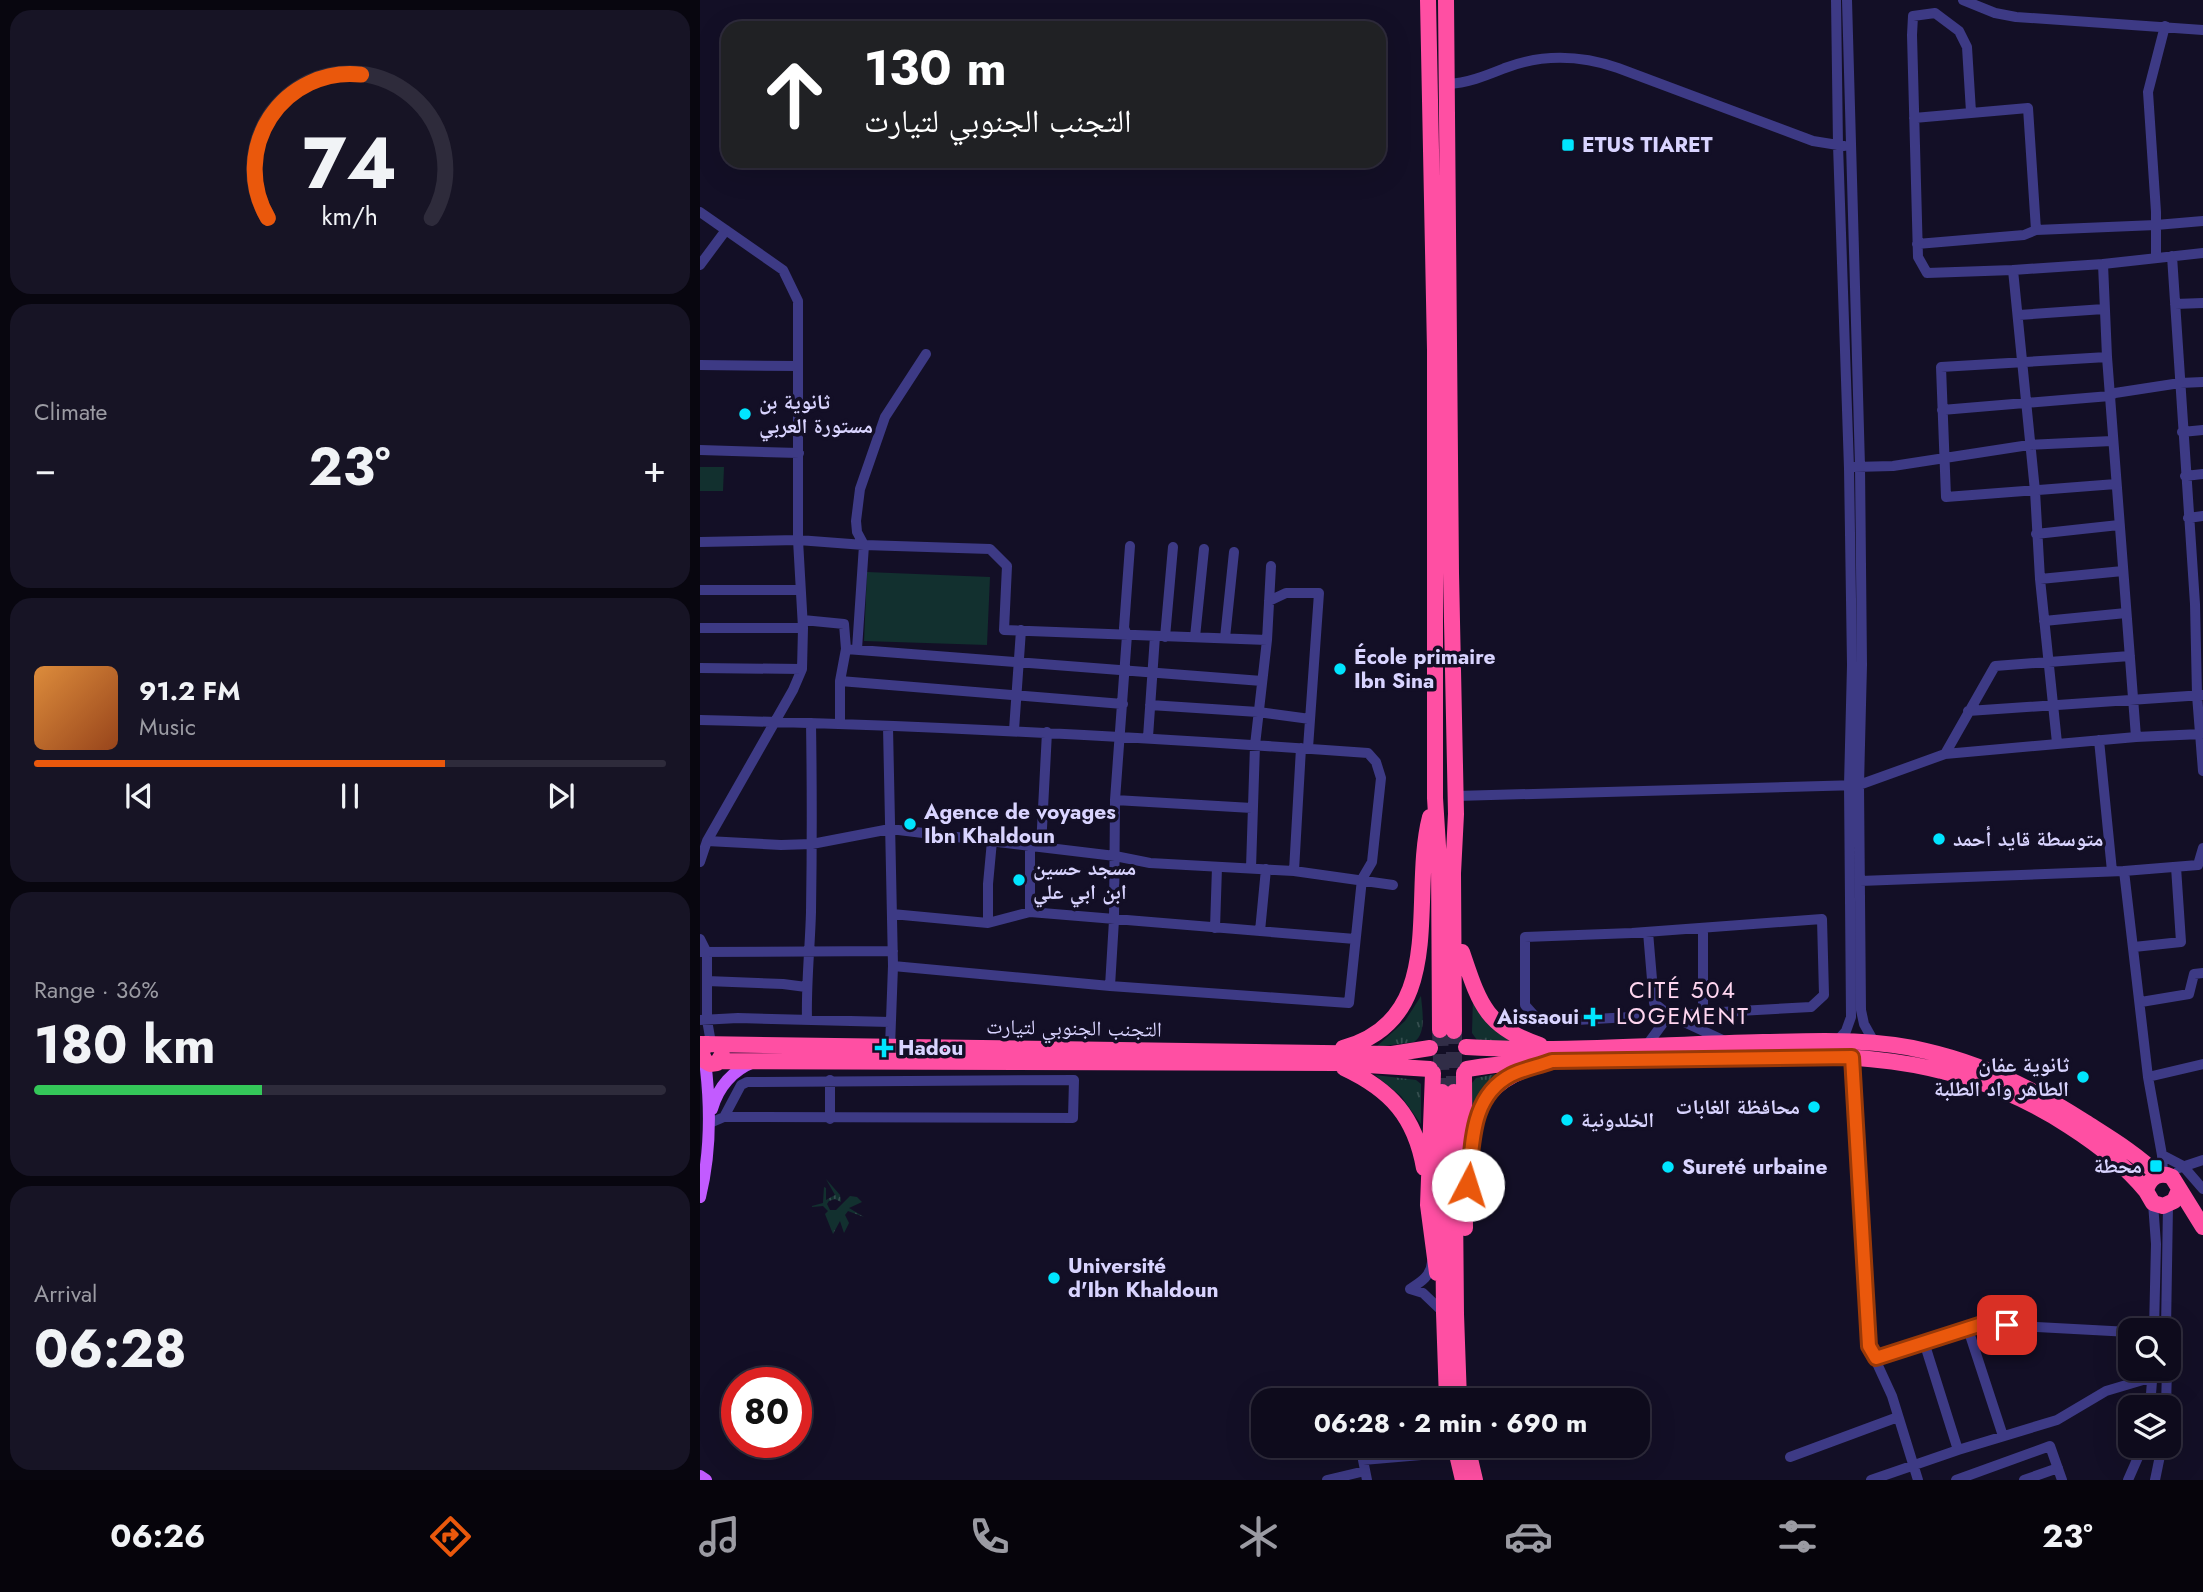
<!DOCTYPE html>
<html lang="en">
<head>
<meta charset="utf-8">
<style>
  body { margin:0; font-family:Jost,"Noto Naskh Arabic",sans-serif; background:#171425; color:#f1f3f6; height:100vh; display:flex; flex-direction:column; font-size:26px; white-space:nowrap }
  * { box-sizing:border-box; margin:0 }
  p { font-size:23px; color:#9b9ba3 }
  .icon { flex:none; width:38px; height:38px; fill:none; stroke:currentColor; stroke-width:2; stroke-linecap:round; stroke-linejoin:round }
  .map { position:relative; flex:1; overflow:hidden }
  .side { display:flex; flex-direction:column; gap:10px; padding:10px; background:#08060f; width:700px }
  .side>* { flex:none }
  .hud { position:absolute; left:21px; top:21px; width:665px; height:147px; border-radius:21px; box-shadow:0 7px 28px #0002,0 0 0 2px #2e2b3b; background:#202124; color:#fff; overflow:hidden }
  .buttons { position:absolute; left:1418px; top:1318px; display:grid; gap:14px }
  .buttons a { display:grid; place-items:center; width:63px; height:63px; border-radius:14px; background:#0e0b1c; box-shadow:0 7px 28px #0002,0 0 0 2px #2e2b3b; font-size:35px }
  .speed { position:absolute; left:21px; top:1367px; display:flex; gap:14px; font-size:35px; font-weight:700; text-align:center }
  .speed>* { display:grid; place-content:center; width:91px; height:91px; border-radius:50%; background:#0e0b1c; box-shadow:0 7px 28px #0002,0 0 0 2px #2e2b3b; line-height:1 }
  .speed .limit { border:10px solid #d22; background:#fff; color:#111 }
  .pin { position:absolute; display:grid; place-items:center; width:60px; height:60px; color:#fff; margin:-30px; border-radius:14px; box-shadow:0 4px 10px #0006 }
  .me { position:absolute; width:77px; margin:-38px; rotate:5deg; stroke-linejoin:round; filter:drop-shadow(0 0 5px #0008) }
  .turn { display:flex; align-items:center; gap:24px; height:147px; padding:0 28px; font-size:32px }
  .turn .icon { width:91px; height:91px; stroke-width:2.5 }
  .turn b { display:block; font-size:49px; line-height:60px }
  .big { font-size:52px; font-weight:700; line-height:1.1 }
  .side .tile { flex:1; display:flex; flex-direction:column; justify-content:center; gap:10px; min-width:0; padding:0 24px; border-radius:21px; background:#171425 }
  .side .dial { align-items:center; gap:0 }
  .dial svg { height:182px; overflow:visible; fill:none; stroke:#2e2b3b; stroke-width:7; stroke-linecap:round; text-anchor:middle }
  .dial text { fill:#f1f3f6; stroke:none }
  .song { display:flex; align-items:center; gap:21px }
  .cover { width:84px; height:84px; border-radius:10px; background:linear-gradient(135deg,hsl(30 70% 55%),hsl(20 70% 35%)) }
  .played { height:7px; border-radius:4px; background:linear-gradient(90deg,#ea580c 65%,#2e2b3b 65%) }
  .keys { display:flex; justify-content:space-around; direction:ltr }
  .heat { display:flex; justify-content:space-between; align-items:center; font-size:38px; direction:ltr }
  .charge { height:10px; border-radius:5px; background:linear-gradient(90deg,#34c759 36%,#2e2b3b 0) }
  .trip { position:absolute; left:551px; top:1388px; width:399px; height:70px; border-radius:21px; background:#0e0b1c; box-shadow:0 7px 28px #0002,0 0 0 2px #2e2b3b; font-weight:700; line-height:70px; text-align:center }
  .menu { display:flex; height:112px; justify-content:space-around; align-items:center; background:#06040b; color:#9b9ba3 }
  .menu .icon { width:49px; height:49px }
  .menu .current { color:#ea580c }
  .menu b { font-size:32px; color:#f1f3f6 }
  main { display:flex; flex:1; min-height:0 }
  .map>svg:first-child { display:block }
  .grass { fill:url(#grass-tufts) }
  .pitch { fill:#12302f }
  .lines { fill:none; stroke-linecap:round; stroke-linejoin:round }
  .highway-tunnel { stroke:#312d47; stroke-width:16; stroke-dasharray:16 8; stroke-linecap:butt }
  .minor { stroke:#3d3a85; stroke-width:10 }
  .major { stroke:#c25bff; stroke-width:12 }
  .highway { stroke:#ff4fa3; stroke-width:16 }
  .route-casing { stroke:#983908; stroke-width:18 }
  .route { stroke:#ea580c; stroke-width:12 }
  .poi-dot { fill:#00e5ff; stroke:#130f26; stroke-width:2.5 }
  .labels { text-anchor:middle; stroke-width:7; stroke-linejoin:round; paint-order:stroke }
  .poi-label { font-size:21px; font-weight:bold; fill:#d9d4ff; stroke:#130f26; text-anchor:start }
  .street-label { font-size:21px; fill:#d9d4ff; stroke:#130f26 }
  .neighbourhood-label { font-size:23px; letter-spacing:2px; fill:#ffd6f0; stroke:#130f26 }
</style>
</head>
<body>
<main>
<section class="side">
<div class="tile dial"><svg viewBox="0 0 100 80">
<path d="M14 69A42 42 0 1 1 86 69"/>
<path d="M14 69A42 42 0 0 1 55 6" stroke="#ea580c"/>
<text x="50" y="56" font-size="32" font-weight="700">74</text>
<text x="50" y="72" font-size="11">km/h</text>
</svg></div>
<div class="tile"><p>Climate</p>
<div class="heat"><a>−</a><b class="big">23°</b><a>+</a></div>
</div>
<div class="tile">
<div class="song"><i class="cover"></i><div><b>91.2 FM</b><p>Music</p></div></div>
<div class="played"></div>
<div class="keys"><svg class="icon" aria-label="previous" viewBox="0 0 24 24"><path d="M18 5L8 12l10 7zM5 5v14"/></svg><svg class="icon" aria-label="pause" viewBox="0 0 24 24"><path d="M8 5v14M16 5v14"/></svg><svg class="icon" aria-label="next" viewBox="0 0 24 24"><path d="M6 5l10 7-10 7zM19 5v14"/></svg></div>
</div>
<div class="tile"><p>Range · 36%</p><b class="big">180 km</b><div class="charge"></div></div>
<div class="tile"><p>Arrival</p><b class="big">06:28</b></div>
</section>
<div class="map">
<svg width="1503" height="1480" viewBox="0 0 1503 1480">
  <defs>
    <pattern id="grass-tufts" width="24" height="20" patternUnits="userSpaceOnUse" patternTransform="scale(1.75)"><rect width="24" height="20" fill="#12302f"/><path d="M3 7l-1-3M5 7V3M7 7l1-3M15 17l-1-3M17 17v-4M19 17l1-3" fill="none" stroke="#344d4e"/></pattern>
  </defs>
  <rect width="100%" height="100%" fill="#130f26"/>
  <!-- grass -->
  <path class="grass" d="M721,996C722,1010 727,1033 714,1042L676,1047L705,1021Z
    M773,998L815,1044L777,1040L772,1033Z
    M801,1073L786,1084L772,1106V1083L776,1078Z
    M675,1075L716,1080L721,1084V1124L701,1096Z
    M126,1179L140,1195L141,1202L135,1199L129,1201L127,1204L130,1210H136L150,1196L157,1197L162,1202L149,1208L164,1217L148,1211L145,1215L149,1223L144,1233L140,1221L133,1234L125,1214L128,1211L123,1206L112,1207V1206L123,1203L124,1187L126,1188V1200L135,1195Z"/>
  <!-- pitch -->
  <path class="pitch" d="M0,467H24L23,491H0Z
    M167,572L290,577L287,645L164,641Z"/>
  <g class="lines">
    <!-- highway-tunnel -->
    <path class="highway-tunnel" d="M740,1030L742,1092
      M754,1092V1031"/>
    <!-- minor -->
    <path class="minor" d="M1136,0L1138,145L1149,468L1152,665L1149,785L1151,1017L1146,1031L1136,1042
      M1147,0L1160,466L1162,665L1159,785L1161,1010L1164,1024L1174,1042
      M1263,0L1295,13L1316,17L1503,30
      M747,84C768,83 785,76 805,68C842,54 880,55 918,68L1113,141L1144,146
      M1271,112L1267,47L1259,31L1235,13L1213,16L1212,35L1218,257L1227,273L1313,270
      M1214,118L1328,108L1336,230
      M0,212L83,270L98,301V540L103,628L102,669L93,690L7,841L0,862
      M1217,244L1324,235L1336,230L1456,225L1503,221
      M1472,256L1495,604L1497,695L1503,771
      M1456,258V212L1448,92L1465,26
      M0,265L26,230
      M1475,304L1503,303
      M1319,315L1404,309
      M1407,357L1241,367L1246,497L1416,484
      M0,365L98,366
      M1242,410L1410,396L1415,393L1480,383L1503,382
      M1482,432L1503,430
      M0,450L99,453
      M1154,467L1193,466L1329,445L1412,441
      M1485,476L1503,474
      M1488,518L1503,516
      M1336,534L1419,525
      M0,542L98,540L164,545L290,549L307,566L304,630L567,640
      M430,546L424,628L427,635L415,800L552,808
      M1340,579L1423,571
      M0,590H99
      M569,601L586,593H619L608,748
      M103,620L144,624L146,649L562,681
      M1344,621L1426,613
      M0,628H103
      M465,637L473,547
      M495,637L504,549
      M525,638L534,552
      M157,649L164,545L157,532L156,521L160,489L185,417L226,354
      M0,668L102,669
      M140,681L423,704
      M450,705L558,712L610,719
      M1268,711L1503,695
      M0,720C223,725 445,737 668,753L676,762L681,778L672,862L662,879L649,1003L410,986L193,966
      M140,723V681L146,649
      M188,727L193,966L190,1047
      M314,730L321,630
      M448,737L455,636
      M1436,737L1407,357L1403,264L1503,253
      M1399,740L1412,871
      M1357,743L1340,579L1335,491L1313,270L1403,264
      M1245,754L1295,666L1430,656
      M756,796L1159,785L1245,754L1436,737L1501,734
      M7,841L81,845L112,844L190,829L415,856L450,863L594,871L693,885
      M330,845V912
      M341,847L347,732
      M551,868L555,745L567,640L571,566
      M594,871L601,748
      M1160,881L1424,871
      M192,914L288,923L330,912L655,939
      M1122,919L1124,995L1111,1007L840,1022L825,1005V937L932,933Z
      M288,923V884L292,841
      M515,928L517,867
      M1003,928V1013
      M560,931L566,869
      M948,932L954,1003L969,1015L1027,1042
      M0,939L7,953V1020L11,1043
      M1434,947L1481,942L1476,867
      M0,952L193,951
      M7,981L83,984L106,987
      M410,986L414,920L415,800
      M1441,1002L1489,994L1494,974L1503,973
      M0,1020L38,1018L190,1022
      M107,1020C106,984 110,948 111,912C112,849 112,786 111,723
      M947,1045L969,1015
      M1152,1057L1169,1346L1192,1396L1218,1480
      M1448,1077L1503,1064
      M130,1119V1080
      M10,1123L24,1117L41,1085L47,1082L374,1080L373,1118L24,1117
      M1462,1155L1483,1166L1503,1189
      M1479,1168L1503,1160
      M1463,1174L1462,1155L1448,1077L1424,871L1498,865L1503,848
      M1453,1203L1456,1244L1454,1330
      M732,1262C731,1276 721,1282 710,1289L723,1293L744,1313
      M1268,1329L1303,1436
      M1466,1330L1468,1205
      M1224,1342L1258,1450
      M1176,1358L1282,1324L1430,1332
      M1450,1407L1453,1368
      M1466,1407L1467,1368
      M1090,1457L1198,1417
      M627,1480L665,1471
      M667,1480L663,1460L756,1452
      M1171,1480L1258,1450L1357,1420L1406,1391L1453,1377
      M1256,1480L1350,1446L1362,1480
      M1324,1480L1358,1468
      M1428,1480L1443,1446
      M1455,1480L1462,1446"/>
    <!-- major -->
    <path class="major" d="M12,1109C18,1087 33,1070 54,1062
      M0,1197C11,1152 11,1107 5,1061
      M0,1476L6,1480"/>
    <!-- highway -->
    <path class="highway" d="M728,0L735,350V798L739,862L740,1030
      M746,0L751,573L756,814L753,873L754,1031
      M762,952C779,1002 785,1027 840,1045
      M0,1044L692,1054L730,1048
      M7,1044L1,1052L5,1061L10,1064L17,1063L22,1055
      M766,1047C864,1053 965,1044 1063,1042C1117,1041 1173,1038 1226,1051C1283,1064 1336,1090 1385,1122C1410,1138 1437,1154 1458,1175
      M643,1048C750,1019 709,898 730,817
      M19,1061L636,1063L730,1069
      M644,1068C691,1090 715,1117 724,1168
      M767,1069C831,1058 898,1060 963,1058C1109,1055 1241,1042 1369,1126C1397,1144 1425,1165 1446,1191
      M733,1073L728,1205L737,1273
      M764,1073L765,1228
      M742,1092L744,1313L747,1400
      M754,1092L756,1314L759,1400
      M772,1137C778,1099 795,1080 830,1068
      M1479,1190L1474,1201L1463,1206L1453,1203L1446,1191C1449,1177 1460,1171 1472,1177L1503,1227
      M755,1446L763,1480
      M767,1446L775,1480"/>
  </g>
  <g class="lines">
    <defs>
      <path id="route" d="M768,1185C773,1146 769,1097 811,1075C823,1069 839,1066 852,1061L1152,1057L1169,1346L1176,1358L1282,1324L1307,1325"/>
    </defs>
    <!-- route casing -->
    <use href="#route" class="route-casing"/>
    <!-- route -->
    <use href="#route" class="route"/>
  </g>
  <!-- markers -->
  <g class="poi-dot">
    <rect x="861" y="138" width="14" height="14" rx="3.5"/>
    <circle cx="45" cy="414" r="7"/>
    <circle cx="640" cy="669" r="7"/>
    <circle cx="210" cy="824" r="7"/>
    <circle cx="1239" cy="839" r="7"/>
    <circle cx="319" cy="880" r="7"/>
    <path d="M889.5 1006.5h7v7h7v7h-7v7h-7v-7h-7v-7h7z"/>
    <path d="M180.5 1037.5h7v7h7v7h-7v7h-7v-7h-7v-7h7z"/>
    <circle cx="1383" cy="1077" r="7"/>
    <circle cx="1114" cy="1107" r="7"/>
    <circle cx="867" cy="1120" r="7"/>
    <rect x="1449" y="1159" width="14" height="14" rx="3.5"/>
    <circle cx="968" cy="1167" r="7"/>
    <circle cx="354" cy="1278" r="7"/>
  </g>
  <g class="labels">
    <!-- poi labels -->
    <g class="poi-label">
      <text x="882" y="152">ETUS TIARET</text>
      <text x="59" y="409">ثانوية بن<tspan x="59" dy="24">مستورة العربي</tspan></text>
      <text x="654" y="664">École primaire<tspan x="654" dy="24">Ibn Sina</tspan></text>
      <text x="224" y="819">Agence de voyages<tspan x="224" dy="24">Ibn Khaldoun</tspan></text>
      <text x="1253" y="846">متوسطة قايد أحمد</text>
      <text x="333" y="875">مسجد حسين<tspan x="333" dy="24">ابن ابي علي</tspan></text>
      <text x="879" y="1024" text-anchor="end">Aissaoui</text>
      <text x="198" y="1055">Hadou</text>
      <text x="1369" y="1072" text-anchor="end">ثانوية عفان<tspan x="1369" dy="24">الطاهر واد الطلبة</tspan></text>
      <text x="1100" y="1114" text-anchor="end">محافظة الغابات</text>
      <text x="881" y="1127">الخلدونية</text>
      <text x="1442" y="1173" text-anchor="end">محطة</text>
      <text x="982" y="1174">Sureté urbaine</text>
      <text x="368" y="1273">Université<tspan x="368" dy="24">d'Ibn Khaldoun</tspan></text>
    </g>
    <!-- street labels -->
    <g class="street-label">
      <text transform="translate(374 1028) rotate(1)" y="7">التجنب الجنوبي لتيارت</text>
    </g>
    <!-- neighbourhood labels -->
    <g class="neighbourhood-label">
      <text x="983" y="998">CITÉ 504<tspan x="983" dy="26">LOGEMENT</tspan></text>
    </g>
  </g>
</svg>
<div class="buttons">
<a><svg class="icon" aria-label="search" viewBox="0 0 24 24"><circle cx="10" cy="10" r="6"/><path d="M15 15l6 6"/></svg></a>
<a><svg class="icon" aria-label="layers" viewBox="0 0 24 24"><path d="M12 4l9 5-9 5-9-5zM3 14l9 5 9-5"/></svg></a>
</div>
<div class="speed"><div class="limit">80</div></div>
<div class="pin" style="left:1307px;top:1325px;background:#d93025"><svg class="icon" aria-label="arrive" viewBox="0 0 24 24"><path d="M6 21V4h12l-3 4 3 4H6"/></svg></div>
<svg class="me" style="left:768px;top:1185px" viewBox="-20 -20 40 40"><circle r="19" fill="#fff"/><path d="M0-13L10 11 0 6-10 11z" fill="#ea580c"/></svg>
<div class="trip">06:28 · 2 min · 690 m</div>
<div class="hud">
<div class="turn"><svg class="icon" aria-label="ahead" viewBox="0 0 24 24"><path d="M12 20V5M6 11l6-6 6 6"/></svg><div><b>130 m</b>التجنب الجنوبي لتيارت</div></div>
</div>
</div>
</main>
<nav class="menu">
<b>06:26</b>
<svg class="icon current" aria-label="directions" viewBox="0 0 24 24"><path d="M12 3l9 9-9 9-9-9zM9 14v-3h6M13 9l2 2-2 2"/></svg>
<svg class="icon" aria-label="music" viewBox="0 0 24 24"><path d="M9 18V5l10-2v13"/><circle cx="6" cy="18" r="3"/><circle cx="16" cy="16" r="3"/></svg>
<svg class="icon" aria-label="phone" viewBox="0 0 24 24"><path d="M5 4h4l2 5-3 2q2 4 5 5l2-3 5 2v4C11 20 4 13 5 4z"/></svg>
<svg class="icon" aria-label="climate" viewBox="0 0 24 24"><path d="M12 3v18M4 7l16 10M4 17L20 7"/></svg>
<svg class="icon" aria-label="car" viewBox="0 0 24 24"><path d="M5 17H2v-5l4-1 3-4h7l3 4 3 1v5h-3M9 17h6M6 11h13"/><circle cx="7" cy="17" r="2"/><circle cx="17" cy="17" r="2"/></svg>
<svg class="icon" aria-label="filters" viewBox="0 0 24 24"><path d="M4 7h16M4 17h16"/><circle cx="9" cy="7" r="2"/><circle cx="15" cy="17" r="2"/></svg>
<b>23°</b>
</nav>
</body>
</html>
